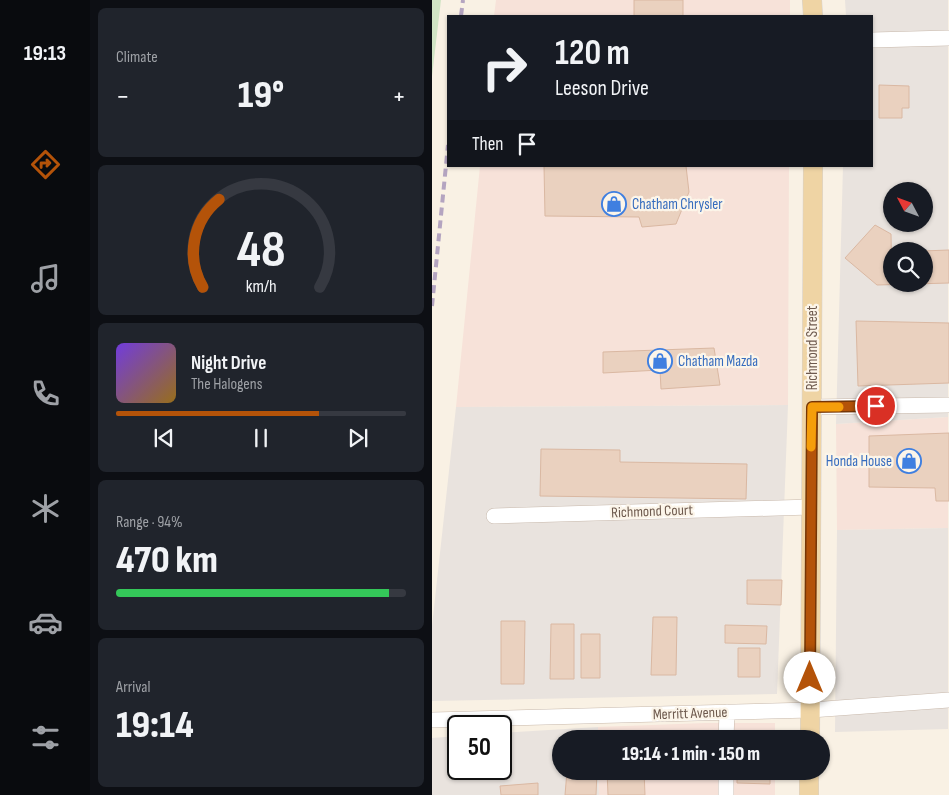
<!DOCTYPE html>
<html lang="en">
<head>
<meta charset="utf-8">
<style>
  body { margin:0; font-family:"Sofia Sans Condensed",sans-serif; background:#20242c; color:#f1f3f6; height:100vh; display:flex; flex-direction:column; font-size:19px; white-space:nowrap }
  * { box-sizing:border-box; margin:0 }
  p { font-size:16px; color:#9ea1a6 }
  .icon { flex:none; width:28px; height:28px; fill:none; stroke:currentColor; stroke-width:2; stroke-linecap:round; stroke-linejoin:round }
  .map { position:relative; flex:1; overflow:hidden }
  .drawer { display:flex; flex-direction:column; gap:8px; padding:8px; background:#0d0f14; width:342px }
  .drawer>* { flex:none }
  .hud { position:absolute; left:15px; top:15px; width:426px; height:152px; border-radius:0px; box-shadow:0 1px 4px #0004; background:#171b24; color:#f1f3f6; overflow:hidden }
  .needle { width:32px; rotate:311deg }
  .buttons { position:absolute; left:451px; top:182px; display:grid; gap:10px }
  .buttons a { display:grid; place-items:center; width:50px; height:50px; border-radius:50%; background:#171b24; box-shadow:0 1px 4px #0004; font-size:25px }
  .speed { position:absolute; left:15px; top:715px; display:flex; gap:10px; font-size:25px; font-weight:700; text-align:center }
  .speed>* { display:grid; place-content:center; width:65px; height:65px; border-radius:50%; background:#171b24; box-shadow:0 1px 4px #0004; line-height:1 }
  .speed .limit { border:2px solid #111; border-radius:8px; background:#fff; color:#111 }
  .pin { position:absolute; display:grid; place-items:center; width:42px; height:42px; color:#fff; margin:-21px; border:2px solid #fff; border-radius:50%; box-shadow:0 1px 5px #0007 }
  .me { position:absolute; width:55px; margin:-28px; rotate:0deg; stroke-linejoin:round; filter:drop-shadow(0 0 4px #0008) }
  .turn { display:flex; align-items:center; gap:18px; height:105px; padding:0 25px; font-size:22px }
  .turn .icon { width:65px; height:65px; stroke-width:2.5 }
  .turn b { display:block; font-size:35px; line-height:42px }
  .then { display:flex; align-items:center; height:48px; padding:0 25px; background:#0003; gap:10px; font-size:19px }
  .big { font-size:38px; font-weight:800; line-height:1.1 }
  .drawer .tile { flex:1; display:flex; flex-direction:column; justify-content:center; gap:8px; min-width:0; padding:0 18px; border-radius:8px; background:#20242c }
  .drawer .dial { align-items:center; gap:0 }
  .dial svg { height:130px; overflow:visible; fill:none; stroke:#363941; stroke-width:7; stroke-linecap:round; text-anchor:middle }
  .dial text { fill:#f1f3f6; stroke:none }
  .song { display:flex; align-items:center; gap:15px }
  .cover { width:60px; height:60px; border-radius:8px; background:linear-gradient(135deg,hsl(260 70% 55%),hsl(40 70% 35%)) }
  .played { height:5px; border-radius:2px; background:linear-gradient(90deg,#b45309 70%,#363941 70%) }
  .keys { display:flex; justify-content:space-around; direction:ltr }
  .heat { display:flex; justify-content:space-between; align-items:center; font-size:28px; direction:ltr }
  .charge { height:8px; border-radius:4px; background:linear-gradient(90deg,#34c759 94%,#363941 0) }
  .trip { position:absolute; left:120px; top:730px; width:278px; height:50px; border-radius:25px; background:#171b24; box-shadow:0 1px 4px #0004; font-weight:800; line-height:50px; text-align:center }
  main { display:flex; flex:1; min-height:0 }
  .menu { display:flex; flex-direction:column; width:90px; justify-content:space-around; align-items:center; background:#090b0e; color:#9ea1a6 }
  .menu .icon { width:35px; height:35px }
  .menu .active { color:#b45309 }
  .menu b { font-size:22px; color:#f1f3f6 }
  .map>svg:first-child { display:block }
  .commercial { fill:#f7e2d9 }
  .industrial { fill:#e9e3de; fill-rule:evenodd }
  .green { fill:#d1e4c4 }
  .building { fill:#ead1bf; stroke:#dab8a2 }
  .lines { fill:none; stroke-linecap:round; stroke-linejoin:round }
  .minor-casing { stroke:#c8b9ac; stroke-width:16 }
  .major-casing { stroke:#d6d1cd; stroke-width:20 }
  .minor { stroke:#fff; stroke-width:15 }
  .major { stroke:#efd4a4; stroke-width:19 }
  .rail { stroke:#b4a4c0; stroke-width:4; stroke-dasharray:8 5; stroke-linecap:butt }
  .route-casing { stroke:#753606; stroke-width:12 }
  .route { stroke:#b45309; stroke-width:9 }
  .slow { stroke:#f59e0b; stroke-width:9 }
  .labels { text-anchor:middle; stroke-width:4.5; stroke-linejoin:round; paint-order:stroke }
  .shop-label { font-size:15px; fill:#366cbe; stroke:#fcf5e9; text-anchor:start }
  .street-label { font-size:15px; fill:#6d594d; stroke:#fcf5e9 }
</style>
</head>
<body>
<main>
<nav class="menu">
<b>19:13</b>
<svg class="icon active" aria-label="directions" viewBox="0 0 24 24"><path d="M12 3l9 9-9 9-9-9zM9 14v-3h6M13 9l2 2-2 2"/></svg>
<svg class="icon" aria-label="music" viewBox="0 0 24 24"><path d="M9 18V5l10-2v13"/><circle cx="6" cy="18" r="3"/><circle cx="16" cy="16" r="3"/></svg>
<svg class="icon" aria-label="phone" viewBox="0 0 24 24"><path d="M5 4h4l2 5-3 2q2 4 5 5l2-3 5 2v4C11 20 4 13 5 4z"/></svg>
<svg class="icon" aria-label="climate" viewBox="0 0 24 24"><path d="M12 3v18M4 7l16 10M4 17L20 7"/></svg>
<svg class="icon" aria-label="car" viewBox="0 0 24 24"><path d="M5 17H2v-5l4-1 3-4h7l3 4 3 1v5h-3M9 17h6M6 11h13"/><circle cx="7" cy="17" r="2"/><circle cx="17" cy="17" r="2"/></svg>
<svg class="icon" aria-label="filters" viewBox="0 0 24 24"><path d="M4 7h16M4 17h16"/><circle cx="9" cy="7" r="2"/><circle cx="15" cy="17" r="2"/></svg>
</nav>
<section class="drawer">
<div class="tile"><p>Climate</p>
<div class="heat"><a>−</a><b class="big">19°</b><a>+</a></div>
</div>
<div class="tile dial"><svg viewBox="0 0 100 80">
<path d="M14 69A42 42 0 1 1 86 69"/>
<path d="M14 69A42 42 0 0 1 24 15" stroke="#b45309"/>
<text x="50" y="56" font-size="32" font-weight="700">48</text>
<text x="50" y="72" font-size="11">km/h</text>
</svg></div>
<div class="tile">
<div class="song"><i class="cover"></i><div><b>Night Drive</b><p>The Halogens</p></div></div>
<div class="played"></div>
<div class="keys"><svg class="icon" aria-label="previous" viewBox="0 0 24 24"><path d="M18 5L8 12l10 7zM5 5v14"/></svg><svg class="icon" aria-label="pause" viewBox="0 0 24 24"><path d="M8 5v14M16 5v14"/></svg><svg class="icon" aria-label="next" viewBox="0 0 24 24"><path d="M6 5l10 7-10 7zM19 5v14"/></svg></div>
</div>
<div class="tile"><p>Range · 94%</p><b class="big">470 km</b><div class="charge"></div></div>
<div class="tile"><p>Arrival</p><b class="big">19:14</b></div>
</section>
<div class="map">
<svg width="517" height="795" viewBox="0 0 517 795">
  <rect width="100%" height="100%" fill="#f9f1e4"/>
  <!-- commercial -->
  <path class="commercial" d="M64,0H358V16H62Z
    M48,166H357L356,405L24,407Z
    M516,417V528L405,530L404,424Z
    M273,723H343V739H166V727Z
    M166,771H343V795H167Z"/>
  <!-- industrial -->
  <path class="industrial" d="M413,0H516V417L404,424L411,166H440V16H414ZM460,191H492V224H460ZM460,251H492V284H460Z
    M356,405L345,694L0,701V626L24,407Z
    M516,528V729L403,732L405,530Z
    M166,727V739H129V771H166L167,795H0V738L26,736V769H69V733Z"/>
  <!-- green -->
  <path class="green" d="M0,0H9L0,76Z"/>
  <!-- building -->
  <path class="building" d="M202,0H251V16H202Z
    M447,85L477,86V108H470V118H447Z
    M112,166H254L257,192L244,224L210,227L207,217L113,216Z
    M443,225L459,234L460,284H492V251H490L517,250V283L445,285L413,258Z
    M424,321L517,323V383L426,386Z
    M282,348L288,385L229,389L228,370L171,373V352Z
    M517,433V501H504L503,488L437,487V436Z
    M109,449L188,450V462L315,464L314,499L108,496Z
    M315,580H350L349,605L315,604Z
    M221,617H245L244,675H219Z
    M69,621H93L92,684H69Z
    M119,624H142V679H118Z
    M293,625L335,626L334,644L293,643Z
    M149,634H168V678H149Z
    M306,648H328V677H306Z
    M135,771L165,772L164,795H133Z
    M175,771H212L213,795H176Z
    M305,771H338V784L305,783Z
    M106,783V795H69L68,786Z"/>
  <g class="lines">
    <defs>
      <path id="minor" d="M440,40L517,38
        M380,407L517,405
        M62,516L379,507
        M0,720L379,710L517,700
        M294,739L295,712
        M294,795V771"/>
      <path id="major" d="M380,0L381,16
        M378,739L381,166
        M377,795V771"/>
    </defs>
    <!-- minor casing -->
    <use href="#minor" class="minor-casing"/>
    <!-- major casing -->
    <use href="#major" class="major-casing"/>
    <!-- minor -->
    <use href="#minor" class="minor"/>
    <!-- major -->
    <use href="#major" class="major"/>
    <!-- rail -->
    <path class="rail" d="M29,16L31,0
      M0,306L16,145"/>
  </g>
  <g class="lines">
    <defs>
      <path id="route" d="M378,678L380,407L444,406"/>
    </defs>
    <!-- route casing -->
    <use href="#route" class="route-casing"/>
    <!-- route -->
    <use href="#route" class="route"/>
    <!-- slow -->
    <path class="slow" d="M379,447L380,407H407"/>
  </g>
  <!-- icons -->
  <defs>
    <symbol id="shop-ring" viewBox="-11 -11 22 22"><circle r="9.5" fill="#fcf5e9" stroke="#3f7fe0" stroke-width="1.5"/><path d="M-5-2.5h2.3a2.7 3.5 0 0 1 5.4 0H5L5.5 6h-11ZM-1.5-2.5h3a1.5 2.3 0 0 0-3 0Z" fill="#3f7fe0"/></symbol>
  </defs>
  <g fill-rule="evenodd">
    <use href="#shop-ring" x="168" y="190" width="28" height="28"/>
    <use href="#shop-ring" x="214" y="347" width="28" height="28"/>
    <use href="#shop-ring" x="463" y="447" width="28" height="28"/>
  </g>
  <g class="labels">
    <!-- shop labels -->
    <g class="shop-label">
      <text x="200" y="209">Chatham Chrysler</text>
      <text x="246" y="366">Chatham Mazda</text>
      <text x="460" y="466" text-anchor="end">Honda House</text>
    </g>
    <!-- street labels -->
    <g class="street-label">
      <text transform="translate(380 348) rotate(-90)" y="5">Richmond Street</text>
      <text transform="translate(220 511) rotate(-2)" y="5">Richmond Court</text>
      <text transform="translate(258 713) rotate(-2)" y="5">Merritt Avenue</text>
    </g>
  </g>
</svg>
<div class="buttons">
<a><svg class="needle" viewBox="-14 -14 28 28"><path d="M0-13l5 13h-10z" fill="#e53935"/><path d="M0 13l5-13h-10z" fill="#9ea1a6"/></svg></a>
<a><svg class="icon" aria-label="search" viewBox="0 0 24 24"><circle cx="10" cy="10" r="6"/><path d="M15 15l6 6"/></svg></a>
</div>
<div class="speed"><div class="limit">50</div></div>
<div class="pin" style="left:444px;top:406px;background:#d93025"><svg class="icon" aria-label="arrive" viewBox="0 0 24 24"><path d="M6 21V4h12l-3 4 3 4H6"/></svg></div>
<svg class="me" style="left:378px;top:678px" viewBox="-20 -20 40 40"><circle r="19" fill="#fff"/><path d="M0-13L10 11 0 6-10 11z" fill="#b45309"/></svg>
<div class="trip">19:14 · 1 min · 150 m</div>
<div class="hud">
<div class="turn"><svg class="icon" aria-label="right" viewBox="0 0 24 24"><path d="M7 20v-9h11M14 6l5 5-5 5"/></svg><div><b>120 m</b>Leeson Drive</div></div>
<div class="then">Then<svg class="icon" aria-label="arrive" viewBox="0 0 24 24"><path d="M6 21V4h12l-3 4 3 4H6"/></svg></div>
</div>
</div>
</main>
</body>
</html>
